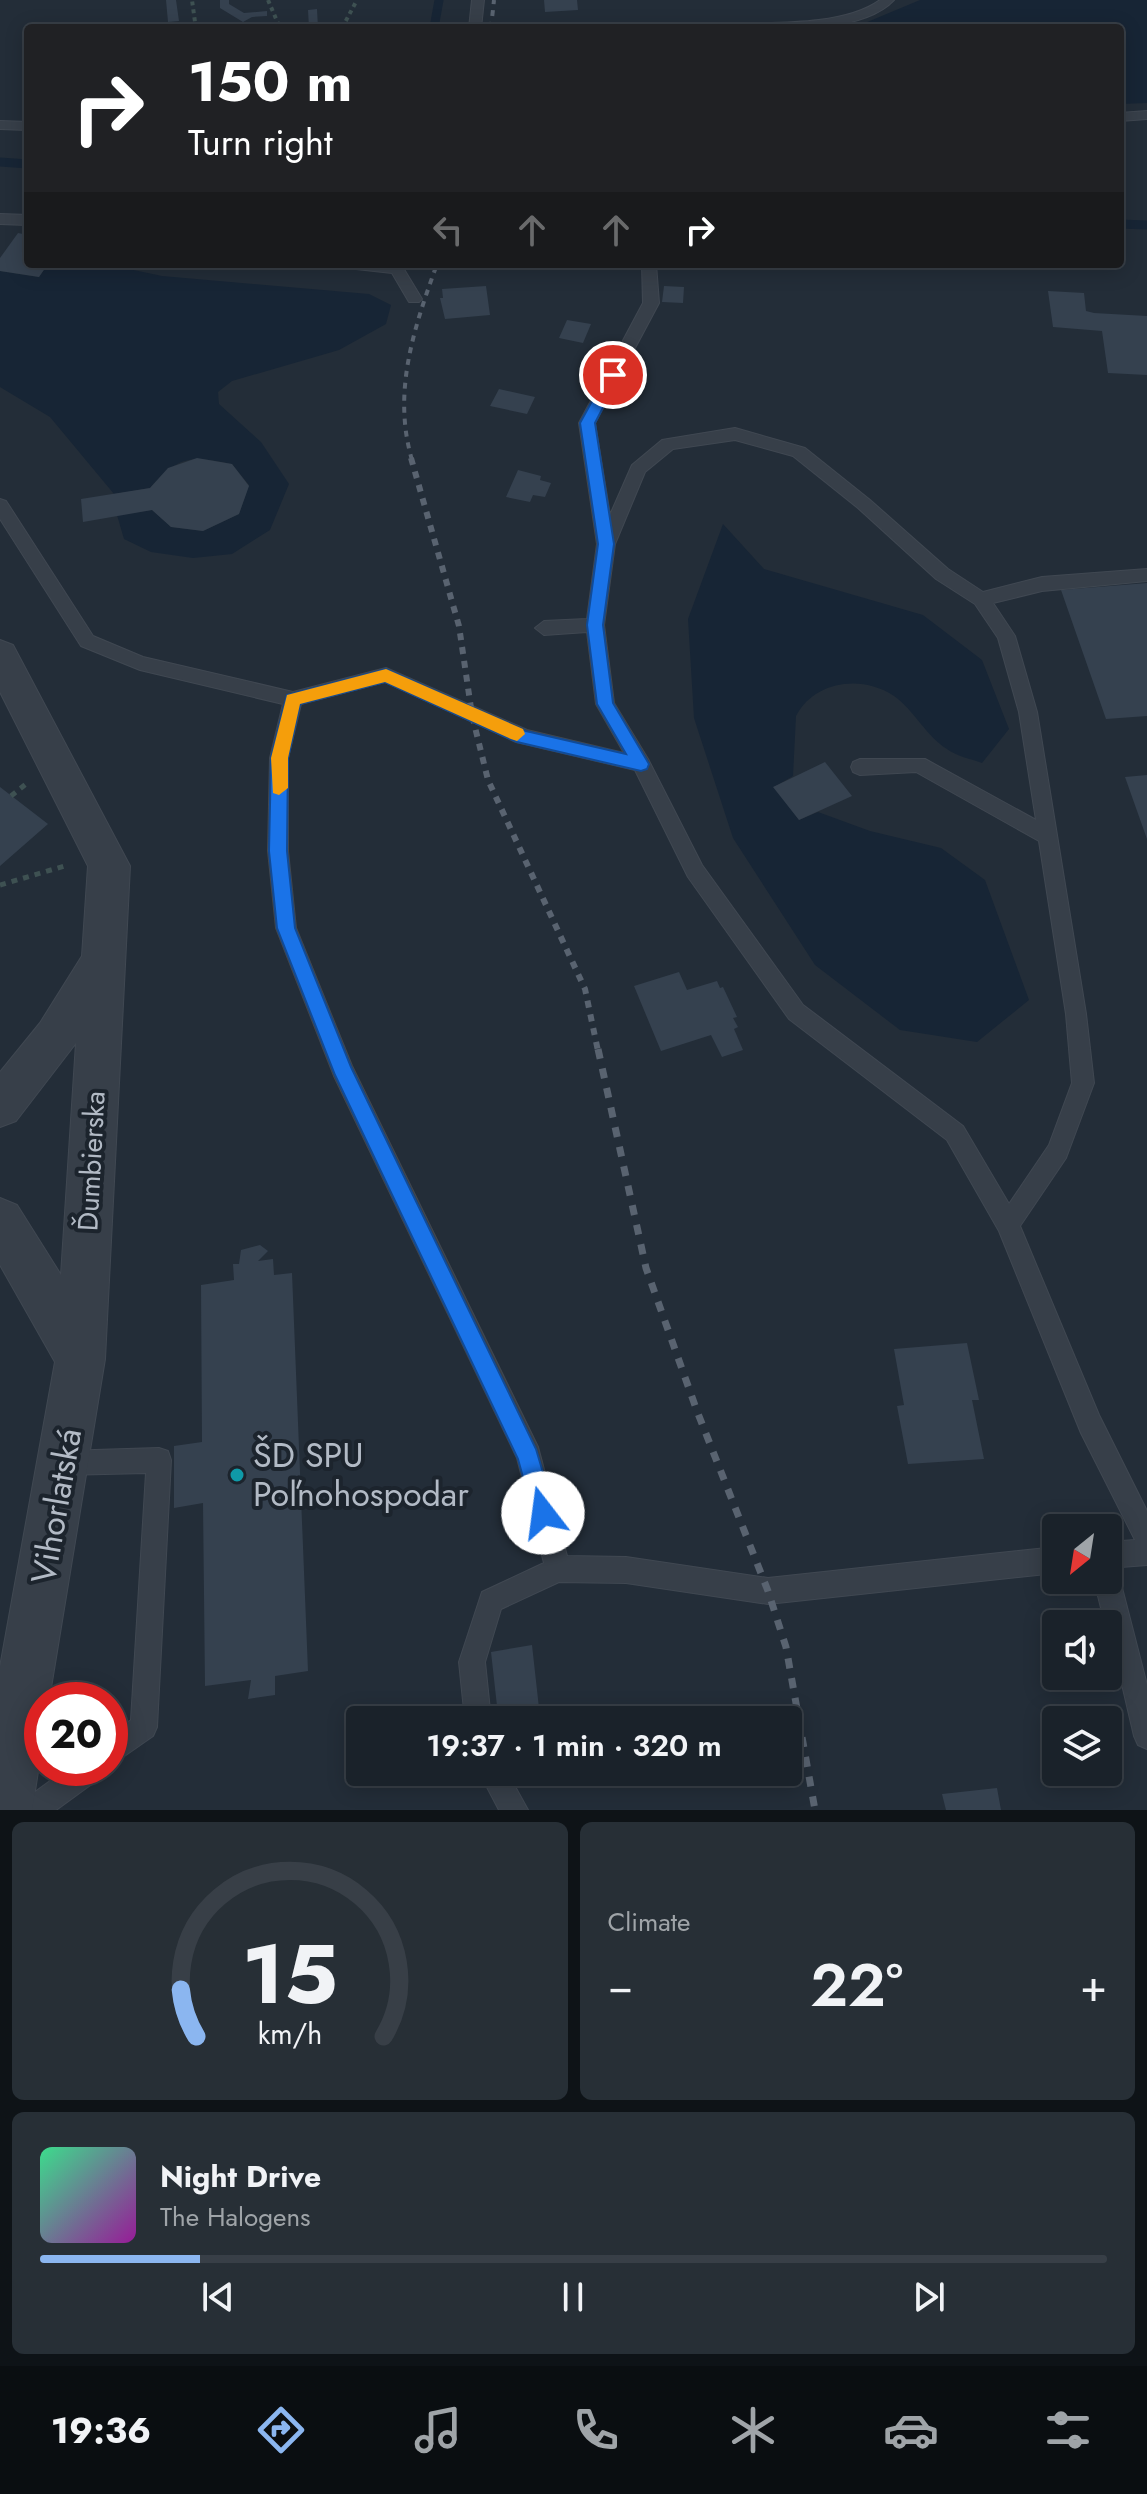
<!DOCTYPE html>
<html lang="en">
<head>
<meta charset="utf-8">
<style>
  body { margin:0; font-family:Jost,sans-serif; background:#272f36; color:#f1f3f6; height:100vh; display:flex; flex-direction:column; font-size:30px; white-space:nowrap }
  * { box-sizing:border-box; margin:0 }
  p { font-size:26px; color:#9fa4a8 }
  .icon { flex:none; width:44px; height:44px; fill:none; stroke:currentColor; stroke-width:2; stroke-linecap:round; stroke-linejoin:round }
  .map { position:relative; height:1810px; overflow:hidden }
  .details { display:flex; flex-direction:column; gap:12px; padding:12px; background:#0e1317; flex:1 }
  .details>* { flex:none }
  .top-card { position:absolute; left:24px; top:24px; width:1100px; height:244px; border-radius:8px; box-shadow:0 4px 20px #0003,0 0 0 2px #383f47; background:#202124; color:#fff; overflow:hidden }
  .needle { width:52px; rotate:210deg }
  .buttons { position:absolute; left:1042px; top:1514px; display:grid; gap:16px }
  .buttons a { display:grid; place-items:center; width:80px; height:80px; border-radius:8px; background:#1a222a; box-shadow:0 4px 20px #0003,0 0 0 2px #383f47; font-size:40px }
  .speed { position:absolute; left:24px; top:1682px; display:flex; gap:16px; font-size:40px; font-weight:700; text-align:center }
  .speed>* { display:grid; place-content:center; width:104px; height:104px; border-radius:50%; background:#1a222a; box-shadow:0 4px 20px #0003,0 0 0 2px #383f47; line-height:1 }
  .speed .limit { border:12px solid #d22; background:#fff; color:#111 }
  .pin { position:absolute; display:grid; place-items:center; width:68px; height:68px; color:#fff; margin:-34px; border:4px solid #fff; border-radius:50%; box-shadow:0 2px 8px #0007 }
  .me { position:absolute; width:88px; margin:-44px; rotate:345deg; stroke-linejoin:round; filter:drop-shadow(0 0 6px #0008) }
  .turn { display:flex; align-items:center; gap:28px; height:168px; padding:0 32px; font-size:36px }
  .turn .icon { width:104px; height:104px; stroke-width:2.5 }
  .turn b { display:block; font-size:56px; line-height:68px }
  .lanes { display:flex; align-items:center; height:76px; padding:0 32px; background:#0003; justify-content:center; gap:40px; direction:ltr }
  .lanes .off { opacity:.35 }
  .big { font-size:60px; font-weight:600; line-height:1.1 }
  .details .widget { flex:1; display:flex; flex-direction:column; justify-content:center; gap:12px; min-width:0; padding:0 28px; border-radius:12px; background:#272f36 }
  .details .dial { align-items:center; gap:0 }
  .dial svg { height:208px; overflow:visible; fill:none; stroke:#383f47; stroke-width:7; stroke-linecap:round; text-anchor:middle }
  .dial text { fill:#f1f3f6; stroke:none }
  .song { display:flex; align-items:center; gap:24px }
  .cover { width:96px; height:96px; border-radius:12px; background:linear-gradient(135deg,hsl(150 70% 55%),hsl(300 70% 35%)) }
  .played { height:8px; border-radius:4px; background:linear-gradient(90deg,#8bb6f0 15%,#383f47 15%) }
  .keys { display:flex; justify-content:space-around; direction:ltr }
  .heat { display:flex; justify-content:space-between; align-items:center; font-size:44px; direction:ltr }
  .details .tiles { flex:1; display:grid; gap:12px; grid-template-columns:1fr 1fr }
  .widget:last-child { grid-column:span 2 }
  .trip { position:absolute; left:346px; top:1706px; width:456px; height:80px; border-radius:8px; background:#1a222a; box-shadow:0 4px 20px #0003,0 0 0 2px #383f47; font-weight:600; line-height:80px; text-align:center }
  .dock { display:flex; height:128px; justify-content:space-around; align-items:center; background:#0a0e11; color:#9fa4a8 }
  .dock .icon { width:56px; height:56px }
  .dock .current { color:#8bb6f0 }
  .dock b { font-size:36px; color:#f1f3f6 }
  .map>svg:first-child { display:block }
  .water { fill:#172535 }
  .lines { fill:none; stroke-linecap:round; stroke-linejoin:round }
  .stream { stroke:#172535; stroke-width:9 }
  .building { fill:#35414f }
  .service-casing { stroke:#404852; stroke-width:2 }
  .minor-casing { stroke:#404852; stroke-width:2 }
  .path-far1 { stroke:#3e5152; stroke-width:4; stroke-dasharray:4 4; stroke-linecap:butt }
  .path { stroke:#3e5152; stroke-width:5; stroke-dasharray:6 6; stroke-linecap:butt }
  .service { fill:#373f49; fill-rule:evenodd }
  .minor { fill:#373f49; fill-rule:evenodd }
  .rail-far2 { stroke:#596370; stroke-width:4; stroke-dasharray:6 6; stroke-linecap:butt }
  .rail-far1 { stroke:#596370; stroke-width:6; stroke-dasharray:7 7; stroke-linecap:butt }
  .rail { stroke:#596370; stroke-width:7; stroke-dasharray:10 10; stroke-linecap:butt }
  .route { fill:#1a73e8; stroke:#114b97; stroke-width:2 }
  .slow { fill:#f59e0b }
  .culture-dot { fill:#0f9aa8; stroke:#1c242d; stroke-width:3 }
  .labels { text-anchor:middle; stroke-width:8; stroke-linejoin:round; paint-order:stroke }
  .street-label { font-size:28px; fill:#b2bac5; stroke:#1c242d }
  .near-poi-label { font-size:34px; fill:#b2bac5; stroke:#1c242d; text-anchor:start }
  .near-street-label { font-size:34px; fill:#b2bac5; stroke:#1c242d }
</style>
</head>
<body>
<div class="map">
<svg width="1147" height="1810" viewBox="0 0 1147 1810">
  <rect width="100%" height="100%" fill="#232d38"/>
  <!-- water -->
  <path class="water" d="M920,0H1147V103L1120,104V28H853Z
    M48,264H105L162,276L369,294L391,305L386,324L339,350L232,381L218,392L219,404L261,442L289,484L270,530L232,554L193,558L151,552L124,539L117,515L152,510L171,527L203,531L239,514L249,485L232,464C191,456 179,455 150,488L114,494L50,417L0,387V271L39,277Z
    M723,524L764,569L923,615L982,660L1009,729L982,763C971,759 956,756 947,749C926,736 914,710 894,696C862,674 814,681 796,716L793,776L774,787L799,820L818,812L870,831L941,848L985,880L1029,1000L977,1042L900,1030L815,965L733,838L694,718L688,619Z"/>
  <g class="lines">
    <!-- stream -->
    <path class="stream" d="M434,28L439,0
      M0,162L28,164
      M1120,224L1147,225"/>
  </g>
  <!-- building -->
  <path class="building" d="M166,0H176L179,21L168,22Z
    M220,0H229V4L244,13L267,11V16L252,17L243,22L220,8Z
    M544,0H577L578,10L545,12Z
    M317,9L318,28H309L308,10Z
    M18,233L28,235V264H48L39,277L0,271V258Z
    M486,286L490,315L445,319L440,298H443L442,289Z
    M664,286L684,287L683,303L662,302Z
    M1048,291L1084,293L1086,311L1094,313L1147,316V375L1108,373L1102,331L1053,327Z
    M567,320L591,324L583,343L559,338Z
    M499,389L535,397L527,414L490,406Z
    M197,458L232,464L249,486L239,514L203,531L171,527L152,510L83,522L81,499L150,488L168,468Z
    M518,470L541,476L540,480L551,483L545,497L533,495L530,502L506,497Z
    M1147,583V716L1106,719L1061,590Z
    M825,762L852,796L799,820L773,787Z
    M1147,775V839L1125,777Z
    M0,787L48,824L0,866Z
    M679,972L687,990L717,981L720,988L723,987L737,1017L733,1018L738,1027L734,1029L743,1050L722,1057L711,1035L661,1051L634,986Z
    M260,1245L268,1251L258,1261L273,1259L274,1275L292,1273L308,1671L275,1676V1695L248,1699L251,1680L205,1686L203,1503L174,1508V1446L202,1442L201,1285L234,1280L233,1264H239L241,1250Z
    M967,1343L979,1400H972L984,1459L908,1464L897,1406L904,1405L894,1349Z
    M532,1645L539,1708L498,1715L491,1652Z
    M997,1788L1001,1810H946L942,1794Z"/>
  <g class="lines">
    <defs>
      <path id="service" d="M472,0H484L481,28H469Z
        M880,0H894C858,38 759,28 710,28L716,24C762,22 842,28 880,0Z
        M1147,111V119L1120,121V113Z
        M0,121L28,122V130L0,129Z
        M0,214L28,215V225L0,224Z
        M349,264L402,266L422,299L419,302H409L392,273L356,269Z
        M642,264H656L659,303L595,423L610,515L632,465L662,440L735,428L805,448L870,500L948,569L983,592L1042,577L1147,569V581L1042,591L993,603L1015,636L1037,712L1086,1014L1094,1083L1066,1158L1020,1226L1099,1415L1147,1511V1565L1108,1568V1542L1135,1540L1081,1433L999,1231L947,1140L789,1019L688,877L635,770L516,742L385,682L301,704L288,758V851L296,928L352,1066L538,1447L567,1556L626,1557L768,1578L1056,1547V1573L768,1604L626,1583L559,1582L501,1609L485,1662L491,1720H465L459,1662L482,1592L544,1563L517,1458L334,1076L276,928L268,851L270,758L283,704L140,670L81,646L0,519V499L6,501L93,636L143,657L293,692L386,668L527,730L624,753L596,704L587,632L544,635L535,628L544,621L587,619L597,544L579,423L643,303ZM735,440L793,456L858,508L936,579L975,604L998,638L1019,712L1036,820L925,759H860L853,762L851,767L853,772L860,775L916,772L1039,841L1066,1014L1072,1083L1049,1145L1009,1204L963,1126L803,1005L702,865L648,759L614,703L604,625L615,544L645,472L673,449Z
        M159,1448L168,1451L171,1460L157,1727L153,1736L110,1766V1736L131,1720L146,1473L63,1475L54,1472L51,1463L54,1454L63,1451Z
        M1108,1568L1116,1571L1120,1580L1147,1685V1749L1138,1745L1134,1736L1108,1624H1105L1094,1580H1108Z
        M68,1768H103L100,1778L56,1810H20L24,1800Z
        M479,1772H507L528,1810H499Z"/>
      <path id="minor" d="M0,640L13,645L130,866L105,1359L49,1700H42V1746L32,1810H0V1667L55,1362L0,1265V1198L17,1205L61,1275L76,1043L16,1121L0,1127V1072L40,1023L82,956L88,866L0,692Z"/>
    </defs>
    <!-- service casing -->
    <use href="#service" class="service-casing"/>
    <!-- minor casing -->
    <use href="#minor" class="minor-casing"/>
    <!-- path-far1 -->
    <path class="path-far1" d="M268,0L280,28
      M191,28L195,22L192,0
      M342,28L357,0"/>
    <!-- path -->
    <path class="path" d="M11,796L26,784
      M0,885L68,865"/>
    <!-- service -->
    <use href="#service" class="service"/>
    <!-- minor -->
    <use href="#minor" class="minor"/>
    <!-- rail-far2 -->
    <path class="rail-far2" d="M491,28L494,0
      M412,460C392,392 414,328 437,264"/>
    <!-- rail-far1 -->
    <path class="rail-far1" d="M411,458L459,626L472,715L488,780L585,989L598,1051"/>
    <!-- rail -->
    <path class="rail" d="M598,1049L646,1268L697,1411L768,1591L786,1647L815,1810"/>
  </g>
  <!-- route -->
  <path class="route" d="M613,370L620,375L595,423L614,544L603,625L613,703L649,764L647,769L641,771L517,742L385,682L300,704L288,758L287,851L295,928L351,1067L536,1449L555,1513L551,1521L543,1524L535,1521L518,1459L335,1075L277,928L269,851L271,758L287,695L386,669L526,731L626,754L597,704L587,625L598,544L580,423L608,372Z"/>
  <!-- slow -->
  <path class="slow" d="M386,669L523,729L525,734L517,741L511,739L385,682L300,704L288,758V788L279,795L273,793L271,758L287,695Z"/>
  <!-- markers -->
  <circle class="culture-dot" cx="237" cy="1475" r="8"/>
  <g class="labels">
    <!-- street labels -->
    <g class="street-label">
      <text transform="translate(91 1161) rotate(-87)" y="10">Ďumbierska</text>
    </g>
    <!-- near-poi labels -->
    <g class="near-poi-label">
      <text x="253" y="1467">ŠD SPU<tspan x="253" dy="39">Poľnohospodar</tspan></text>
    </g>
    <!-- near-street labels -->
    <g class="near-street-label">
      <text transform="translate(56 1506) rotate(-80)" y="12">Vihorlatská</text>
    </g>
  </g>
</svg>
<div class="buttons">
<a><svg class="needle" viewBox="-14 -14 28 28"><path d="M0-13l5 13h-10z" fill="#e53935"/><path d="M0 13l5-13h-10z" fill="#9fa4a8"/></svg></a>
<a><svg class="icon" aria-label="sound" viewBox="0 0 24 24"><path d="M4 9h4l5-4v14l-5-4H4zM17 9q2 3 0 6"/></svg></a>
<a><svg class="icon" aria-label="layers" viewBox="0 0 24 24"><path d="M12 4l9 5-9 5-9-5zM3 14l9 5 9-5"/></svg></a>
</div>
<div class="speed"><div class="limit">20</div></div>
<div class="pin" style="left:613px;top:375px;background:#d93025"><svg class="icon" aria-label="arrive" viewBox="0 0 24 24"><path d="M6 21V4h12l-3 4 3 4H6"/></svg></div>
<svg class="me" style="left:543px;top:1513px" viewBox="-20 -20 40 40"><circle r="19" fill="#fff"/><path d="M0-13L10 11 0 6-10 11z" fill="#1a73e8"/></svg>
<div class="trip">19:37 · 1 min · 320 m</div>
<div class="top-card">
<div class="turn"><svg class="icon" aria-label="right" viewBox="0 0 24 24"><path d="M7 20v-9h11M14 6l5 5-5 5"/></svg><div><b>150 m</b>Turn right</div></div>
<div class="lanes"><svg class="icon off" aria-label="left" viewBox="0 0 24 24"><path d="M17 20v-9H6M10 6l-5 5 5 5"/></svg><svg class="icon off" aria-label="ahead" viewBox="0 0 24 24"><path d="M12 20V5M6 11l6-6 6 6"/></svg><svg class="icon off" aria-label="ahead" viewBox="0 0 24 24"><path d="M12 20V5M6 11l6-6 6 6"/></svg><svg class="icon" aria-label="right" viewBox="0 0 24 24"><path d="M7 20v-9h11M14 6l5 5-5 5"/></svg></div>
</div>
</div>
<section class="details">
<div class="tiles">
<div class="widget dial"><svg viewBox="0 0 100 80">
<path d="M14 69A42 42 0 1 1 86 69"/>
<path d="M14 69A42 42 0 0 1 8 51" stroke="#8bb6f0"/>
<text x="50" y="56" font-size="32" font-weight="700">15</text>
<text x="50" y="72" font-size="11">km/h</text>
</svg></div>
<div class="widget"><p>Climate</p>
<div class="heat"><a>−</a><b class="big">22°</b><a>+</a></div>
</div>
<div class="widget">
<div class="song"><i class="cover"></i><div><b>Night Drive</b><p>The Halogens</p></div></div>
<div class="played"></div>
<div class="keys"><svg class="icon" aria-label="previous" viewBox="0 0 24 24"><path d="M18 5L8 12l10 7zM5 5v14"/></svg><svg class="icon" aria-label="pause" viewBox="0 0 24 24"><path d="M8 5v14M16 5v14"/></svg><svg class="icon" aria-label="next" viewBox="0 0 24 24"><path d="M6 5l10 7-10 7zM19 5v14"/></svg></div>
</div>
</div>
</section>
<nav class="dock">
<b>19:36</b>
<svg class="icon current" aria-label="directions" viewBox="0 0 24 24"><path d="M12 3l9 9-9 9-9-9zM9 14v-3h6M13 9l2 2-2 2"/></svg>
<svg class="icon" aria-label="music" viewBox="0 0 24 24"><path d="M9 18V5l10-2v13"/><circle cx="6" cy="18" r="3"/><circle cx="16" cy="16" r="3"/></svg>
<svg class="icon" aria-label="phone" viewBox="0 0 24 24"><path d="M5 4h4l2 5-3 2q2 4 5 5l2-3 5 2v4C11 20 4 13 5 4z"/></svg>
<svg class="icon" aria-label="climate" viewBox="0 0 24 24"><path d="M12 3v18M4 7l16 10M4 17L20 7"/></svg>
<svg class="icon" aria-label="car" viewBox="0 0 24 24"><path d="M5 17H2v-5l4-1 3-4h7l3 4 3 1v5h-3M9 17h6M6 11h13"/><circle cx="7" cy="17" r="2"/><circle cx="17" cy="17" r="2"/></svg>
<svg class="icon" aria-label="filters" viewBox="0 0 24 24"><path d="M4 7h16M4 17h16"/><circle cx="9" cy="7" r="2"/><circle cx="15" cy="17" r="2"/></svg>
</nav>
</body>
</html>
